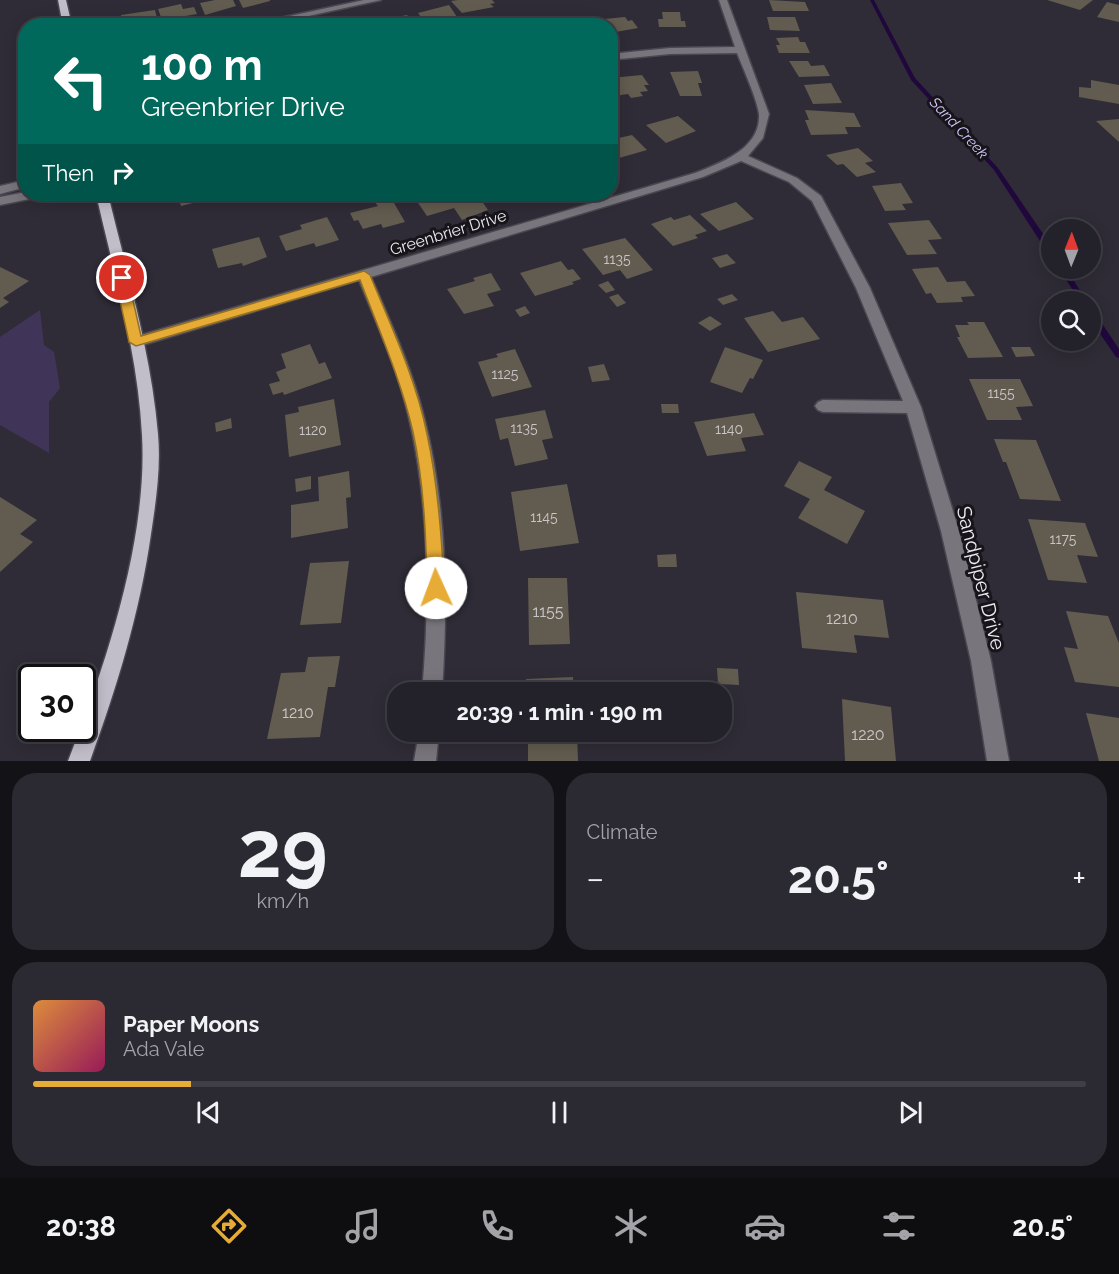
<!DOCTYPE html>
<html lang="en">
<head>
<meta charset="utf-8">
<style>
  body { margin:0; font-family:Raleway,sans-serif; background:#2b2931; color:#f1f3f6; height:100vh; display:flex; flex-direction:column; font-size:22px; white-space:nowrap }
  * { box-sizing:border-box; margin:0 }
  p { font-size:20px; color:#a3a3a8 }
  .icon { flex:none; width:33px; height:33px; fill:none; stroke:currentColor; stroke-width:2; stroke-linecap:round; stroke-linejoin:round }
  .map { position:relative; height:761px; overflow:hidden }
  .side { display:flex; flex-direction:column; gap:12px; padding:12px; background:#131217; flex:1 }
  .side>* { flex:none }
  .guide { position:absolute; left:18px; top:18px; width:600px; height:183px; border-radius:24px; box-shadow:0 3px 15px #0003,0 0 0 2px #403e46; background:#00695c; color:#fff; overflow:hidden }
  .needle { width:39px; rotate:1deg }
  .fabs { position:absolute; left:1041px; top:219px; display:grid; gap:12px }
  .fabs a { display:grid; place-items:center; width:60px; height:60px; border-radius:50%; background:#232129; box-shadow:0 3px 15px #0003,0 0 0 2px #403e46; font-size:30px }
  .speed { position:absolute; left:18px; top:664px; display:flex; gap:12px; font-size:30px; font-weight:700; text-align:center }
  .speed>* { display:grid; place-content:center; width:78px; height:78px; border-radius:50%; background:#232129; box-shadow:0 3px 15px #0003,0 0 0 2px #403e46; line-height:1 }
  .speed .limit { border:3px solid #111; border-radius:9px; background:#fff; color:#111 }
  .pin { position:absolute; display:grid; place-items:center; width:51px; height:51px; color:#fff; margin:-26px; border:3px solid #fff; border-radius:50%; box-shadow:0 2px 6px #0007 }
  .me { position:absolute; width:66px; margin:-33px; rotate:358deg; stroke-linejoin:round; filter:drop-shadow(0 0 4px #0008) }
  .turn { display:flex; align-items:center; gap:21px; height:126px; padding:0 24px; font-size:27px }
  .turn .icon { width:78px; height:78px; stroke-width:2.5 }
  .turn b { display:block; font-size:42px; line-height:51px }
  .then { display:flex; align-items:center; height:57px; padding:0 24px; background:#0003; gap:12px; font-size:22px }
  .big { font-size:45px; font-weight:700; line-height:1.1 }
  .side .widget { flex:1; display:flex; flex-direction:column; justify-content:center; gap:9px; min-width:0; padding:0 21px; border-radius:24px; background:#2b2931 }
  .side .dial { align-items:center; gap:0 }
  .dial b { font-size:78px; line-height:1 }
  .song { display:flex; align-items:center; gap:18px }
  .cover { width:72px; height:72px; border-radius:9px; background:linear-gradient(135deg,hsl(30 70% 55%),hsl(330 70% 35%)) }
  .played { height:6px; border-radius:3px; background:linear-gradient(90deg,#e6ac36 15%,#403e46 15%) }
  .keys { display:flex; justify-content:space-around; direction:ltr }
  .heat { display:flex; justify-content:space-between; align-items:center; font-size:33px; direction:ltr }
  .side .tiles { flex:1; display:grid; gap:12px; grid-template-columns:1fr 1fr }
  .widget:last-child { grid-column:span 2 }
  .trip { position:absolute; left:387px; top:682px; width:345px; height:60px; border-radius:24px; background:#232129; box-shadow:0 3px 15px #0003,0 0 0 2px #403e46; font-weight:700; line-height:60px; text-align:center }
  .menu { display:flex; height:96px; justify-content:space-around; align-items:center; background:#0e0d10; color:#a3a3a8 }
  .menu .icon { width:42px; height:42px }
  .menu .selected { color:#e6ac36 }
  .menu b { font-size:27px; color:#f1f3f6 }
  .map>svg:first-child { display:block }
  .green { fill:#403559 }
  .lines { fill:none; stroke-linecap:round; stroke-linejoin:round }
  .stream { fill:#20083d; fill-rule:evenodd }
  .building { fill:#625b4f }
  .minor-casing { stroke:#494751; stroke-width:3 }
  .major-casing { stroke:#494751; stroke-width:3 }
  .minor { fill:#78767c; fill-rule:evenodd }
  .major { fill:#c1beca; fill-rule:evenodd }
  .route { fill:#e6ac36; stroke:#967023; stroke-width:1.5 }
  .labels { text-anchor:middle; stroke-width:6; stroke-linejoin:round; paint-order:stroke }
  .number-label { font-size:14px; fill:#cac6c8 }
  .far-water-label { font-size:15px; font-style:italic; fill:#d7c8fd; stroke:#17151a }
  .street-label { font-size:16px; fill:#eceaf1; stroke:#17151a }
  .near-number-label { font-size:16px; fill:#cac6c8 }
  .near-street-label { font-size:20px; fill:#eceaf1; stroke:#17151a }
</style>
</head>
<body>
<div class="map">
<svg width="1119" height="761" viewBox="0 0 1119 761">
  <rect width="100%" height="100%" fill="#2f2c37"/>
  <!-- green -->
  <path class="green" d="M40,310L44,345L54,352L60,388L49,402V453L0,425V337Z"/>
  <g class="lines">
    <!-- stream -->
    <path class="stream" d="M870,0H874L915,78L998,168L1052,247V255H1049L994,170L911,80Z
      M1059,268H1066L1087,302H1080Z
      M1090,310H1093L1119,349V358L1116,357L1090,319Z"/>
  </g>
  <!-- building -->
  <path class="building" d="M215,0H233L236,6L205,15L200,3Z
    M239,0H270V1L243,8Z
    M458,0H492L495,3L490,4L494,7L462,13L451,1Z
    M769,0L805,2L809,11H773Z
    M1047,0H1093L1080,10Z
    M1107,2L1119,5V22L1097,17Z
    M181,4L183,9L194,7L197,14L162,20L158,9Z
    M449,5L457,17L423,20L418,13Z
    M155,10L158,22L124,26L121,15Z
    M662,12H680L681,21H685L686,27H659L658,19H663Z
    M407,15L413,24L377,26L374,21Z
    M625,17L628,21L632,20L638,28L610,33V26H598L594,20Z
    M767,17H795L800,31L770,30Z
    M798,37L800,42H805L810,53H779L776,45H780L776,38Z
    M789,61H808L811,66L824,65L830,76L799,77Z
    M698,71L702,83H698L702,96H680L670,72Z
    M642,75L649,85H644L648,91L640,92L643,96L631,98L628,94L614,96L610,91V78Z
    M1091,80L1119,85V104L1079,97V87L1091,88Z
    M831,83L842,103L813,104L804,85Z
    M805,110L854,113L861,127H845L848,134L811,135L805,120H809Z
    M678,116L696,131L666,143L646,125Z
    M1119,119V142L1096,121Z
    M632,135L647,150L612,160L610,140Z
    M858,148L873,161L865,163L876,172L857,177L843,164L837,165L826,155Z
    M901,183L913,203L902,204L906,210L885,211L872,186Z
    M177,194H208L209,199L181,206Z
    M412,194H469L473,199L479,197L488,210L462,220L454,208L427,216Z
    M390,196L405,222L383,228L381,224L363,229L358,220L354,221L350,213L378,206L374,201Z
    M736,202L754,219L719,231L700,214Z
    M690,215L707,231L695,235L698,238L673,246L651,224L671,217L674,220Z
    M327,217L339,240L316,247L314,243L286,251L279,236L302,229L300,225Z
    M929,220L942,239L928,240L937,254L907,255L888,223Z
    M259,237L267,257L243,266L242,263L218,268L212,249Z
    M625,238L653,270L627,279L620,270L603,275L582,249Z
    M727,254L736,263L720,268L712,258Z
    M561,261L568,270L573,269L581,279L572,282L574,284L535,296L520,273Z
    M0,267L29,281L3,298L9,302L0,308Z
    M938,267L947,282L965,281L975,296L961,297L963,302L937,303L931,293L926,294L912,269Z
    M491,273L501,290L487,294L494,306L464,314L447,289L475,281L473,278Z
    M608,281L615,290L606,293L598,285Z
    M618,294L626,303L617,307L609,297Z
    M732,294L738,300L723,305L717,299Z
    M525,306L530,313L520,317L515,310Z
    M773,311L782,322L803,317L820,339L768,352L744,318Z
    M710,316L722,324L710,331L698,323Z
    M967,322H984L1003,357L968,358L957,337H960L955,325H969Z
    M310,344L319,364L325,362L332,378L284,395L283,392L273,395L269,384L280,381L276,372L286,368L281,354Z
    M725,347L763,360L753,379L750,378L742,393L710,382Z
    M1011,347H1030L1035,356L1016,357Z
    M515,349L532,387L492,397L478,362L498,357L496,354Z
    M604,364L610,380L592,382L588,367Z
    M969,379H1020L1033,406L1016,407L1022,420H987Z
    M334,399L341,445L289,457L285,415L299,412L298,407Z
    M661,404H678L679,413H662Z
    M545,410L553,438L542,440L548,459L515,466L508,438L500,440L495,419Z
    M754,413L764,435L741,438L746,451L707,456L694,422Z
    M231,418L232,428L216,432L215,423Z
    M994,439L1036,440L1061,501L1020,499L1006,462H1003Z
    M799,461L832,477L824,490L865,511L847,544L798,518L810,499L784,486Z
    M349,471L351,497L346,498L348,528L291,538V505L319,501L318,477Z
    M311,476V489L296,492L295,479Z
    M567,484L579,543L520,551L511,492Z
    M0,497L37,520L20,534L33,542L0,572Z
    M1028,519L1085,523L1098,557L1077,555L1087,583L1048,580Z
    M676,554L677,567H658L657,555Z
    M349,561L341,623L300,625L310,563Z
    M528,578H567L570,644L529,645Z
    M796,592L883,600L889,638L854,635L857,653L802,648Z
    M1066,611L1108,616L1119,643V687L1075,682L1064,647L1078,649Z
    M340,656L335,687H328L320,737L267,739L281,673L305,672L308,657Z
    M717,668L738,669L739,685L718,684Z
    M573,677L574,693H527L526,679Z
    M842,699L891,707L896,761H845Z
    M1086,713L1119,718V761H1099Z
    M528,732H577L578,761H528Z"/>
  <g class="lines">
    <defs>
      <path id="minor" d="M364,0H381L263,26H243Z
        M719,0H727L769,114L763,138L748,156L797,178L821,196L870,288L921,407L959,531L991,661L1009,761H987L971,661L941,531L907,413L823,412L818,410L815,406L818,402L823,400L903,401L856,288L812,201L789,182L741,161L703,177L371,277C390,321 411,366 423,413C447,503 448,600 442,693H422C430,600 430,505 408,414C397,368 377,324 359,280L136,347L129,342L131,338L695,173C720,163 761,149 759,114C757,99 743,68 737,53L670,54L610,60V54L670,48L735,47Z
        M26,180V187L0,194V186Z
        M26,192L41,194L39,197L0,205V197Z
        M419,732H439L436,761H414Z"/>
      <path id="major" d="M58,0H66L72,26H63Z
        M96,194H108C127,273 151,352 158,434C161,467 156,501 151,534C140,612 117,687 90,761H68C105,667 148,540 142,435C138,354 114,273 96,194Z"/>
    </defs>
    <!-- minor casing -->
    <use href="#minor" class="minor-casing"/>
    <!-- major casing -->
    <use href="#major" class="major-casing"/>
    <!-- minor -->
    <use href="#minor" class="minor"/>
    <!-- major -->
    <use href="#major" class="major"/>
  </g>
  <!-- route -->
  <path class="route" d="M364,271L370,275C391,326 416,379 427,434C438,485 442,536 444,588L442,594L436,596L430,594L427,588C426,536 424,483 413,432C401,380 379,330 360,280L136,346L129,342L115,278L122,274L128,278L141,336Z"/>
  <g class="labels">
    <!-- number labels -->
    <g class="number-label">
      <text x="617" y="264">1135</text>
      <text x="505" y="379">1125</text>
      <text x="1001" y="398">1155</text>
      <text x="524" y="433">1135</text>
      <text x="729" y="434">1140</text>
      <text x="313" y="435">1120</text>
      <text x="544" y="522">1145</text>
      <text x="1063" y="544">1175</text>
    </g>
    <!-- far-water labels -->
    <g class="far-water-label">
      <text transform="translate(959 128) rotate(47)" y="5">Sand Creek</text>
    </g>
    <!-- street labels -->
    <g class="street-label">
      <text transform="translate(448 232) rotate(-17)" y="6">Greenbrier Drive</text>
    </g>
    <!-- near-number labels -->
    <g class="near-number-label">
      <text x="548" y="617">1155</text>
      <text x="842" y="624">1210</text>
      <text x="298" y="718">1210</text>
      <text x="868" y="740">1220</text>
    </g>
    <!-- near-street labels -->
    <g class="near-street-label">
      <text transform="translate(981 578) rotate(76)" y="7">Sandpiper Drive</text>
    </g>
  </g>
</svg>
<div class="fabs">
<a><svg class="needle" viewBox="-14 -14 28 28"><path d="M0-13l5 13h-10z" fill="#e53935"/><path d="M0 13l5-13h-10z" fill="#a3a3a8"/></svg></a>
<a><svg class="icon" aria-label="search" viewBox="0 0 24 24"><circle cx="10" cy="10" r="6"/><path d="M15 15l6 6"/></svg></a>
</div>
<div class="speed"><div class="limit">30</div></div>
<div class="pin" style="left:122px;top:278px;background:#d93025"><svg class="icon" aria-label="arrive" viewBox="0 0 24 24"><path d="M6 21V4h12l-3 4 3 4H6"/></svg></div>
<svg class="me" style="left:436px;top:588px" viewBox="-20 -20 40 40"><circle r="19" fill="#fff"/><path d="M0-13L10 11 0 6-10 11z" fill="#e6ac36"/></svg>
<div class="trip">20:39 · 1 min · 190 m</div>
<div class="guide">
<div class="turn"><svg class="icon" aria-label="left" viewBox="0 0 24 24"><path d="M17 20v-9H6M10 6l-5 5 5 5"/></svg><div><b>100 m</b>Greenbrier Drive</div></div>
<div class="then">Then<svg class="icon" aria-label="right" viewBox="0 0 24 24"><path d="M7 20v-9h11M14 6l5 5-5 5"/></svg></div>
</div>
</div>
<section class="side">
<div class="tiles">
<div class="widget dial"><b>29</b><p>km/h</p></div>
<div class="widget"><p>Climate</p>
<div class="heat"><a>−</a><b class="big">20.5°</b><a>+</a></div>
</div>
<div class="widget">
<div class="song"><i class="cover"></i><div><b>Paper Moons</b><p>Ada Vale</p></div></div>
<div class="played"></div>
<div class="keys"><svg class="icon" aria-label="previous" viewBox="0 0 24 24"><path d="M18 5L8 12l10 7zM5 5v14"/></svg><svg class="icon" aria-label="pause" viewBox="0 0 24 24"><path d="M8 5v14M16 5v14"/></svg><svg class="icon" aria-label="next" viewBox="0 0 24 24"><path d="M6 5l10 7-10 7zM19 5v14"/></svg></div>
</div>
</div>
</section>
<nav class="menu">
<b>20:38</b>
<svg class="icon selected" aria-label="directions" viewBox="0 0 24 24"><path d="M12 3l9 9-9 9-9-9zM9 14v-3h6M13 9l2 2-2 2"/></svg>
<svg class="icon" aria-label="music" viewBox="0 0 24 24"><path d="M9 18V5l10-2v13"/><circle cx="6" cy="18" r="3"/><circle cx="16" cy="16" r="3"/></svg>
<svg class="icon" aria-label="phone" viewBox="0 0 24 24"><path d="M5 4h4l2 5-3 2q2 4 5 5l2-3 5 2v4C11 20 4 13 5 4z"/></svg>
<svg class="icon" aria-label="climate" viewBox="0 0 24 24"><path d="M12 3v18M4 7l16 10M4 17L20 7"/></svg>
<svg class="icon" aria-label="car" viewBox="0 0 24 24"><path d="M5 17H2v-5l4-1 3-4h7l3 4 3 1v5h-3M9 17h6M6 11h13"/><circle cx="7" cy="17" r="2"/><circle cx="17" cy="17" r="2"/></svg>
<svg class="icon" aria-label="filters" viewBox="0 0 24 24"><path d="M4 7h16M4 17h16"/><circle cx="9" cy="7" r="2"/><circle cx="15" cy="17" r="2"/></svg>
<b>20.5°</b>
</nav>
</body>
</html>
